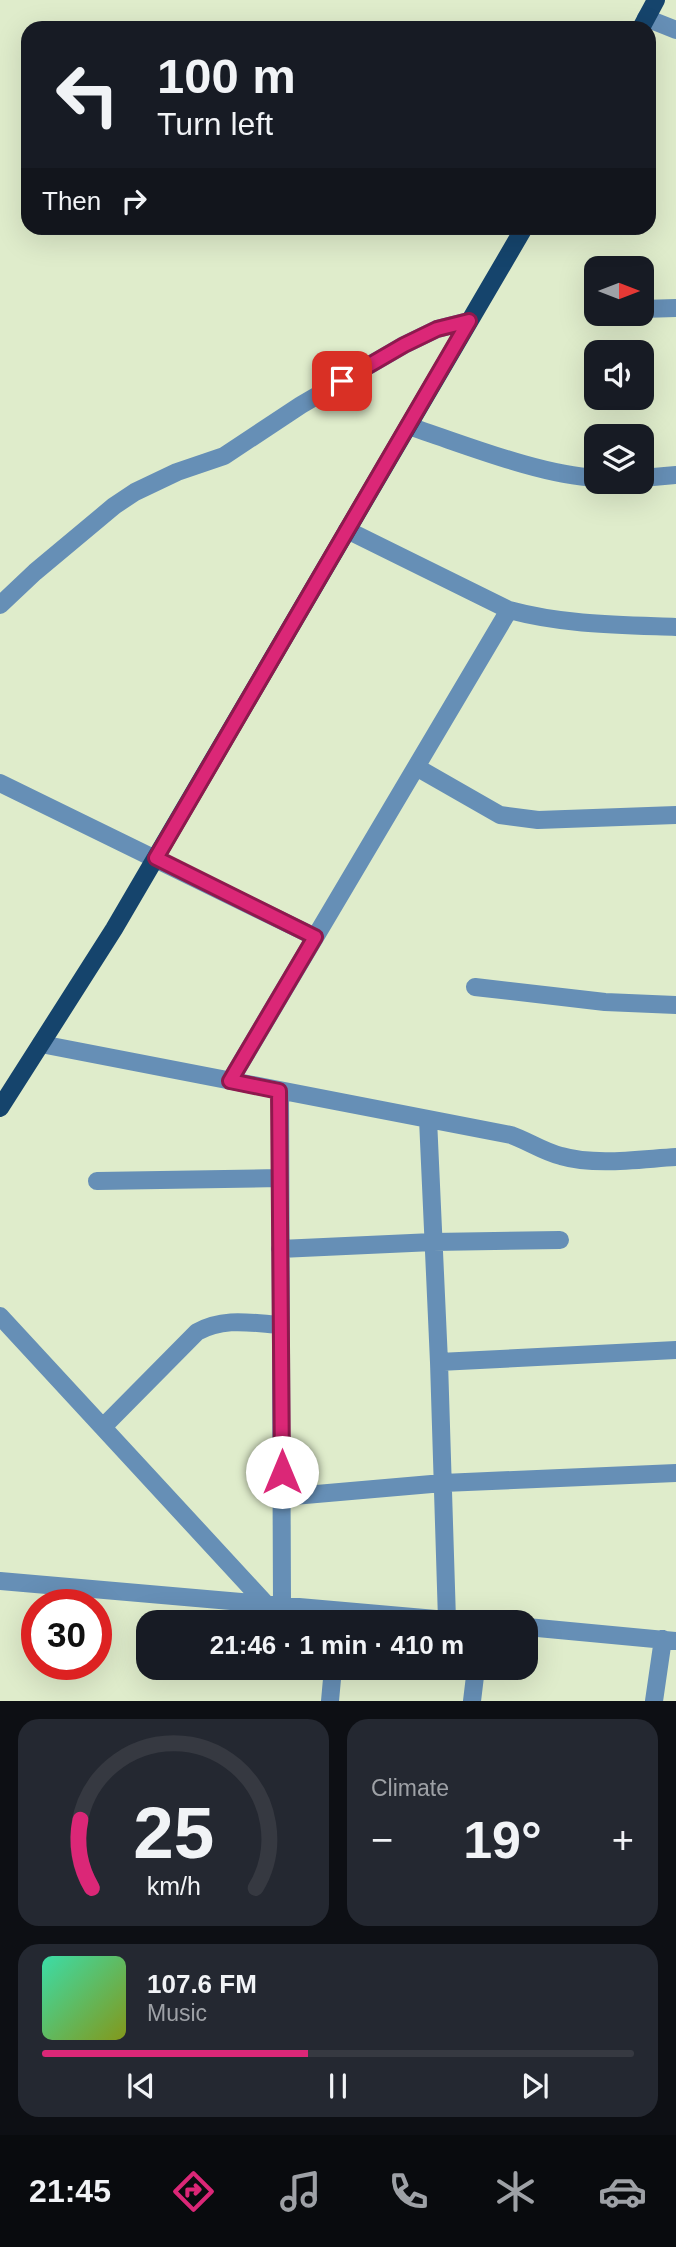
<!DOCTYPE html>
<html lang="en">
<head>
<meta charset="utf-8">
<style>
  body { margin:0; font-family:Helvetica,sans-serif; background:#242831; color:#f1f3f6; height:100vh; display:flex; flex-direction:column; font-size:26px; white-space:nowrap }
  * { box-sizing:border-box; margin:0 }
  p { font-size:23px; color:#9ea1a6 }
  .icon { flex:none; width:38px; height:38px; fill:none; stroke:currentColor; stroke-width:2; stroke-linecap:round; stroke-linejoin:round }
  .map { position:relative; height:1701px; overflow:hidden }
  .panel { display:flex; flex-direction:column; gap:18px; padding:18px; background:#0d0f14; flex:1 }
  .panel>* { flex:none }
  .top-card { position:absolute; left:21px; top:21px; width:635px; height:214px; border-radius:21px; box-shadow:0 7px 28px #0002; background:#171b24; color:#f1f3f6; overflow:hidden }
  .needle { width:46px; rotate:90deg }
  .fabs { position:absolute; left:584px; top:256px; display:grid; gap:14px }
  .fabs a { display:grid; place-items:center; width:70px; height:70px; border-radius:14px; background:#171b24; box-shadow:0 7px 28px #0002; font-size:35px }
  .speed { position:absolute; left:21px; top:1589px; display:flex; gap:14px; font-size:35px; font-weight:700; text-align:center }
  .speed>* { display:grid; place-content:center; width:91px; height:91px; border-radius:50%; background:#171b24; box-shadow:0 7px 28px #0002; line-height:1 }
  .speed .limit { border:10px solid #d22; background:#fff; color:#111 }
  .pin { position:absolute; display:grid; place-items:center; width:60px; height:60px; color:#fff; margin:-30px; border-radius:14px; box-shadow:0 4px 10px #0006 }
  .me { position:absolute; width:77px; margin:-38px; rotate:0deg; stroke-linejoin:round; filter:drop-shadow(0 0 5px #0008) }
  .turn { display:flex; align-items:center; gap:24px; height:147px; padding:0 21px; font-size:32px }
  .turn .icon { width:91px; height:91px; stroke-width:2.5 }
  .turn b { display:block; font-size:49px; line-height:60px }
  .then { display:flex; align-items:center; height:66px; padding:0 21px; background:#0003; gap:14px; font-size:26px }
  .big { font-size:52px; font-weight:800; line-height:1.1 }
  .panel .card { flex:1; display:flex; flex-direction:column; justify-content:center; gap:10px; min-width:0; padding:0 24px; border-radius:21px; background:#242831 }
  .panel .dial { align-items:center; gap:0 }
  .dial svg { height:182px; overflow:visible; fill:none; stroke:#363941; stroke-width:7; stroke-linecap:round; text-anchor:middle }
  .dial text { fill:#f1f3f6; stroke:none }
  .song { display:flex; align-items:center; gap:21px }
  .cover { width:84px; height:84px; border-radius:10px; background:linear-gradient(135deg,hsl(160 70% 55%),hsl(70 70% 35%)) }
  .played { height:7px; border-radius:4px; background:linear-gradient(90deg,#db2777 45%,#363941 45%) }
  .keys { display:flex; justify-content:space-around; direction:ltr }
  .heat { display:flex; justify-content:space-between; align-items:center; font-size:38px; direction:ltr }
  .panel .tiles { flex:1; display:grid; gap:18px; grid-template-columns:1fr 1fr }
  .card:last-child { grid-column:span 2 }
  .trip { position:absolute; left:136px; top:1610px; width:402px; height:70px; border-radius:21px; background:#171b24; box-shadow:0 7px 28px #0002; font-weight:800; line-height:70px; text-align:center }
  .dock { display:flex; height:112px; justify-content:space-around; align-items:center; background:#090b0e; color:#9ea1a6 }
  .dock .icon { width:49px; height:49px }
  .dock .current { color:#db2777 }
  .dock b { font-size:32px; color:#f1f3f6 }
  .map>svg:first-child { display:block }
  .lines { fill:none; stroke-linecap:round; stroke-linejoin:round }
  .minor { stroke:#668fb6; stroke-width:18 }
  .primary { stroke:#15446c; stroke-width:18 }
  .route-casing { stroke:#8e194d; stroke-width:18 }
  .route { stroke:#db2777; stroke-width:12 }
</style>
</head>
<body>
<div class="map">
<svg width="676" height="1701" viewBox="0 0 676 1701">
  <rect width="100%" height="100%" fill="#dfeccb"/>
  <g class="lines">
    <!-- minor -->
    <path class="minor" d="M646,18L676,30
      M642,309L676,308
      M593,311L597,310
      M408,426C464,444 539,475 597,478
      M642,478L676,475
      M347,530L509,610C564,625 620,625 676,627
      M0,605L35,572L114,506L135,492L177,472L224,456L301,405L404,345L437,329L469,321
      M416,767L500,815L538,820L676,815
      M0,783L315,937
      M475,987L605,1002L676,1005
      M41,1044L511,1135C528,1141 544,1152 561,1156C595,1166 641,1159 676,1157
      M230,1081L509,610
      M280,1091L282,1605
      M428,1119L439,1362L447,1620
      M97,1181L280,1178
      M280,1249L433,1242L560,1240
      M0,1316L266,1604
      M439,1362L676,1350
      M103,1427L197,1332C224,1317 251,1323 281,1325
      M282,1497L443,1483L676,1473
      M0,1581L470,1622
      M527,1627L676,1641
      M330,1701L333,1668
      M472,1701L476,1668
      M654,1701L663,1639"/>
    <!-- primary -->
    <path class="primary" d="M641,28L656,0
      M0,1108L114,929L524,228"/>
  </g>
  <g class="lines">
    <defs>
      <path id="route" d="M282,1472L279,1091L230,1081L315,937L156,858L469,321L437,329L404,345L342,381"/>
    </defs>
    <!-- route casing -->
    <use href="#route" class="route-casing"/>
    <!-- route -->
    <use href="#route" class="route"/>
  </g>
</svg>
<div class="fabs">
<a><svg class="needle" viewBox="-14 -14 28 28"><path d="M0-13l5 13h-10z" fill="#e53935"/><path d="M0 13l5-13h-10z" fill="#9ea1a6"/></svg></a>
<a><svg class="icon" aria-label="sound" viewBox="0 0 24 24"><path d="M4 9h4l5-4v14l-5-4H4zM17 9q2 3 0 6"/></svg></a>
<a><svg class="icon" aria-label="layers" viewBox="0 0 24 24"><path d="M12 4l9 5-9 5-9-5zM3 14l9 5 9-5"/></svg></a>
</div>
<div class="speed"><div class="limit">30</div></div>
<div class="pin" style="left:342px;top:381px;background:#d93025"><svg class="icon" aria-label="arrive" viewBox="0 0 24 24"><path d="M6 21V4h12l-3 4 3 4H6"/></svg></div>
<svg class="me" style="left:282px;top:1472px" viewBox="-20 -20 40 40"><circle r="19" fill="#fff"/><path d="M0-13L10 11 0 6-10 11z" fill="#db2777"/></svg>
<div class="trip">21:46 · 1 min · 410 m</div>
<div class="top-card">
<div class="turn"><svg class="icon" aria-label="left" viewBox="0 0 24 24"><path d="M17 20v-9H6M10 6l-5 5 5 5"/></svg><div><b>100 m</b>Turn left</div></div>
<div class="then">Then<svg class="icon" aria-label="right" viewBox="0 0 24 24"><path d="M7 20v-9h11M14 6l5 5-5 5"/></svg></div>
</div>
</div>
<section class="panel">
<div class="tiles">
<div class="card dial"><svg viewBox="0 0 100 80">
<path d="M14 69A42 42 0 1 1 86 69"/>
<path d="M14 69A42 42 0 0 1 9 39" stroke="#db2777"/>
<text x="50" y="56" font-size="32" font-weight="700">25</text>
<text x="50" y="72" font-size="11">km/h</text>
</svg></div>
<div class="card"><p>Climate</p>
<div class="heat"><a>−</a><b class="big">19°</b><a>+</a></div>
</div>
<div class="card">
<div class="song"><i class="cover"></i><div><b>107.6 FM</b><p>Music</p></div></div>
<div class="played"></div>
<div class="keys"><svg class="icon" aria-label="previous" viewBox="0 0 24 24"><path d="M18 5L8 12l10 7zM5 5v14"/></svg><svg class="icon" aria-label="pause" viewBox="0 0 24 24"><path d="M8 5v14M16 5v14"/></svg><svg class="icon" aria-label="next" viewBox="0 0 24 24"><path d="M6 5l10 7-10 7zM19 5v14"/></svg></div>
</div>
</div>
</section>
<nav class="dock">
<b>21:45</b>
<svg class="icon current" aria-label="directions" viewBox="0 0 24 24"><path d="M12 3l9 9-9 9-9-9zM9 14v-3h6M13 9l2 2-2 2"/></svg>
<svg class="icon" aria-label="music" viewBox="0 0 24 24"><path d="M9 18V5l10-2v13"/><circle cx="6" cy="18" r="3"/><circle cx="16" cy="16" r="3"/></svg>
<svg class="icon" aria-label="phone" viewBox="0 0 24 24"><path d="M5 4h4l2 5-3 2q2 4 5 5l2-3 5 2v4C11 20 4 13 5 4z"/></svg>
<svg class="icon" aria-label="climate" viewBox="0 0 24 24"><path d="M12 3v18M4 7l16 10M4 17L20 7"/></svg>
<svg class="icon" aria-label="car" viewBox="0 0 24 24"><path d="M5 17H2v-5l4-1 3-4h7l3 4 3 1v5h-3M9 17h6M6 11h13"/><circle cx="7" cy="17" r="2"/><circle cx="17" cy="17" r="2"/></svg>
</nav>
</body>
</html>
